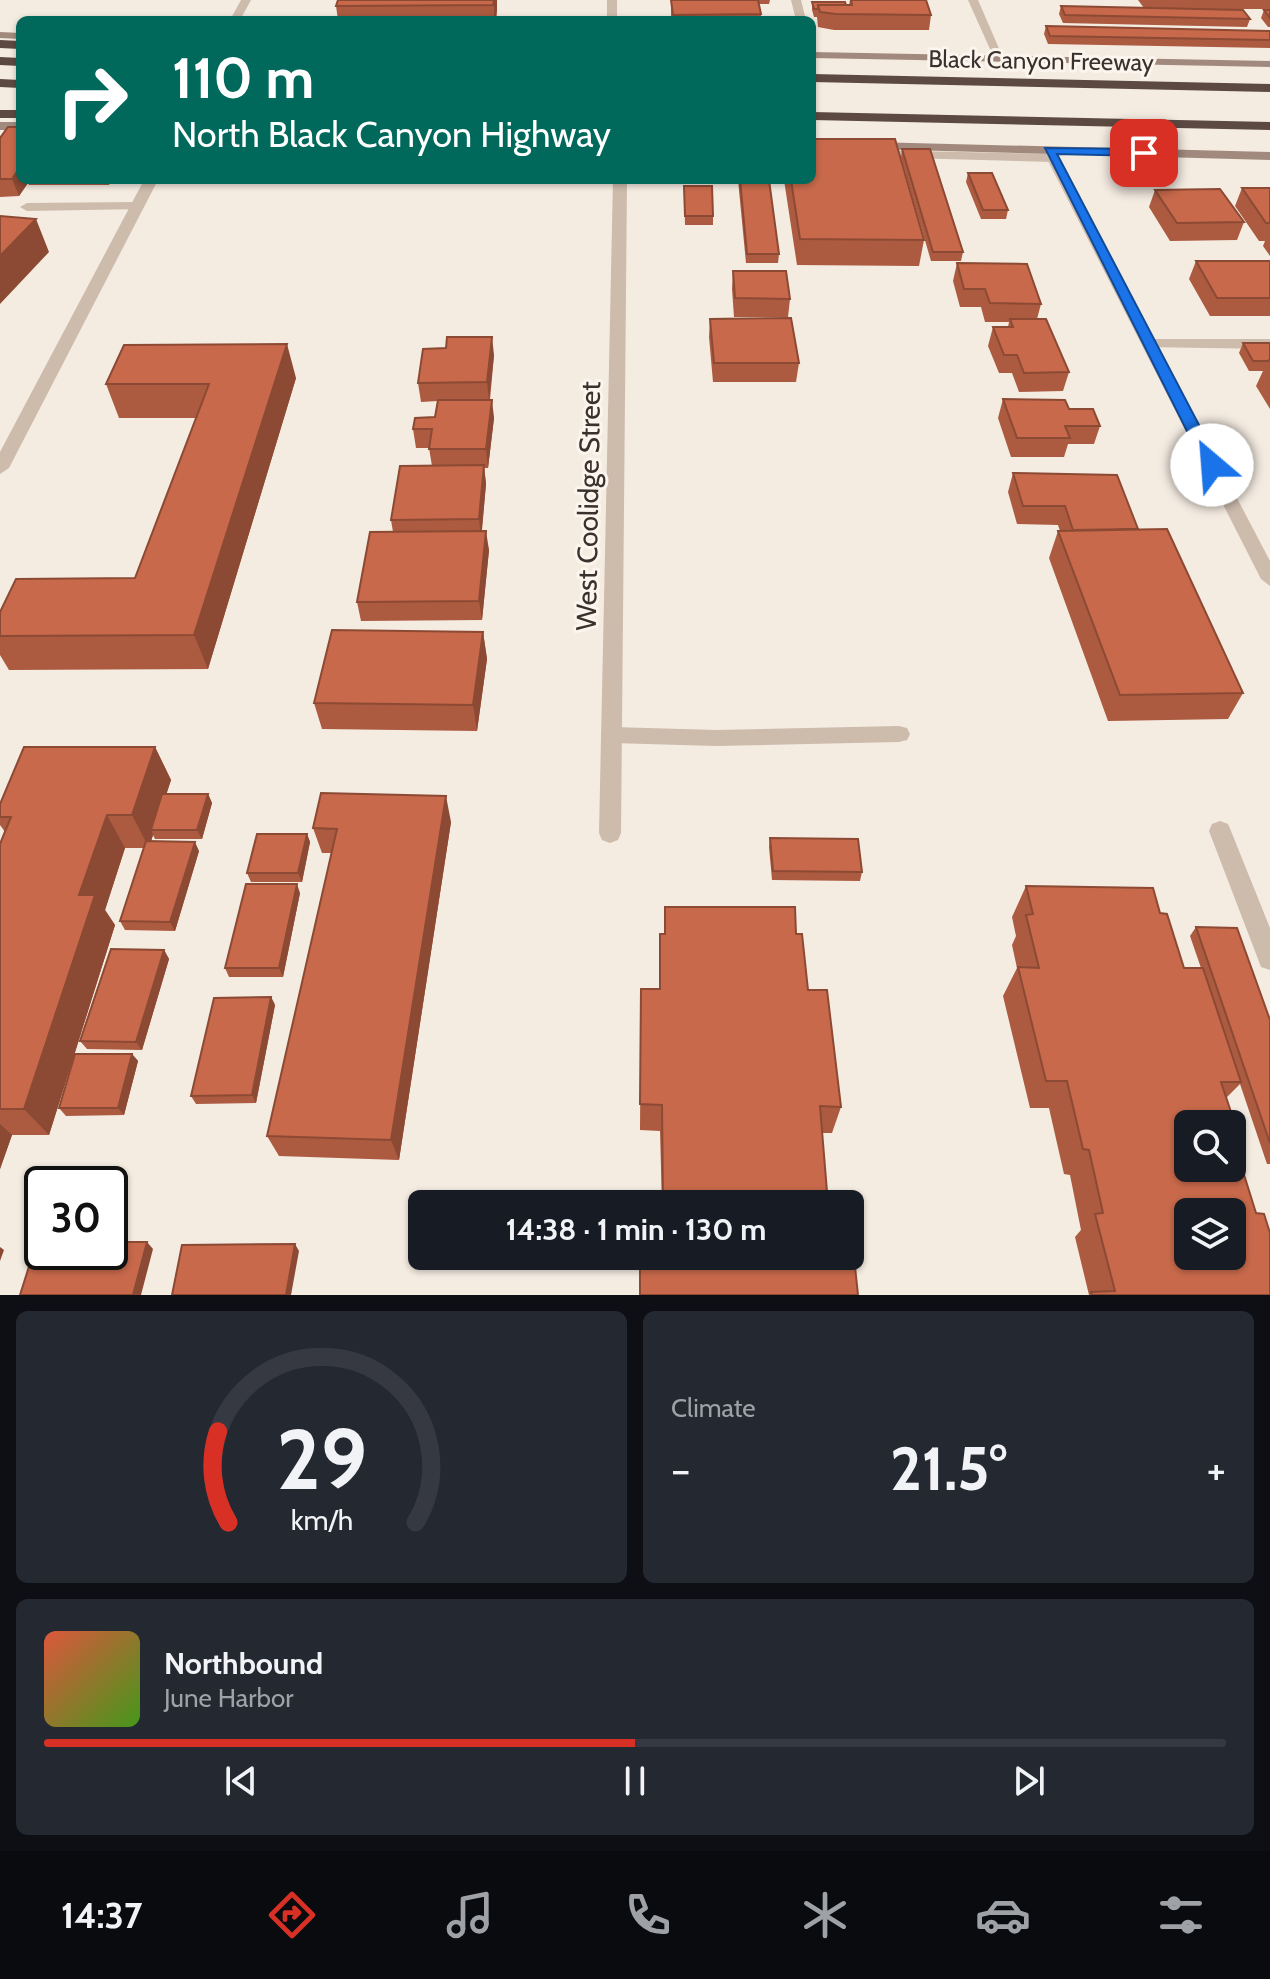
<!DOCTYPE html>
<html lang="en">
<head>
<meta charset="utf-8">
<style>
  body { margin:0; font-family:Cabin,sans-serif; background:#242831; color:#f1f3f6; height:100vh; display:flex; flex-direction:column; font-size:30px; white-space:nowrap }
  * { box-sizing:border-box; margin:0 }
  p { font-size:26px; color:#9ea1a6 }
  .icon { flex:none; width:44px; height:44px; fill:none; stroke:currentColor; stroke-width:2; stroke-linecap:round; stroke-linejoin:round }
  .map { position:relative; height:1295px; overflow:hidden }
  .details { display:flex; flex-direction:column; gap:16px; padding:16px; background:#0d0f14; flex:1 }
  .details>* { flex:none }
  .top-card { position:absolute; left:16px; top:16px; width:800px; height:168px; border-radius:12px; box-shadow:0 2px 6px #0004; background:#00695c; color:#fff; overflow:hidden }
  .buttons { position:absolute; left:1174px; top:1110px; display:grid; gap:16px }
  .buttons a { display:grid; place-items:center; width:72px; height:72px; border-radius:12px; background:#171b24; box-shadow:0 2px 6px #0004; font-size:40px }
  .speed { position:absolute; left:24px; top:1166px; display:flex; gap:16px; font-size:40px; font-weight:700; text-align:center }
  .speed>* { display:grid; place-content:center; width:104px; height:104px; border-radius:50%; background:#171b24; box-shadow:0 2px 6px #0004; line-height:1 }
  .speed .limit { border:4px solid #111; border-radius:12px; background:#fff; color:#111 }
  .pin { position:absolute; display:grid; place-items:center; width:68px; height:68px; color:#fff; margin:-34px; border-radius:16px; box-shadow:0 4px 12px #0006 }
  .me { position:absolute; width:88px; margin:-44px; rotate:333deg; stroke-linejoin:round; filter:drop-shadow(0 0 6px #0008) }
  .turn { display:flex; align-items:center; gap:28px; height:168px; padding:0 24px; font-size:36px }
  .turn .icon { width:104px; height:104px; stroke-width:2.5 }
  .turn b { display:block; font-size:56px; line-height:68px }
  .big { font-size:60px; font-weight:800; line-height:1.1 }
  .details .card { flex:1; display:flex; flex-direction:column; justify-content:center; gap:12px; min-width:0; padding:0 28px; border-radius:12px; background:#242831 }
  .details .dial { align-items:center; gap:0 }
  .dial svg { height:208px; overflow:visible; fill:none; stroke:#363941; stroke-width:7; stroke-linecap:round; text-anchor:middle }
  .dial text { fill:#f1f3f6; stroke:none }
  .song { display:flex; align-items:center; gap:24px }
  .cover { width:96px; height:96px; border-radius:12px; background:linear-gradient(135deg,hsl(10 70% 55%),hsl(100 70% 35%)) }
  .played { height:8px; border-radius:4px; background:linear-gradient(90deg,#d93025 50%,#363941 50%) }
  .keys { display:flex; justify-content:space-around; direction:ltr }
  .heat { display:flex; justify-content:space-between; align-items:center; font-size:44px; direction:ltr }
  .details .tiles { flex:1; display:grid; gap:16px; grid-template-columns:1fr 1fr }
  .card:last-child { grid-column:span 2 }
  .trip { position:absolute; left:408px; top:1190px; width:456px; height:80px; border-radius:12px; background:#171b24; box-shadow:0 2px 6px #0004; font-weight:800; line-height:80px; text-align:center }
  .tabs { display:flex; height:128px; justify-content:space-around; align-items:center; background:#090b0e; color:#9ea1a6 }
  .tabs .icon { width:56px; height:56px }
  .tabs .current { color:#d93025 }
  .tabs b { font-size:36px; color:#f1f3f6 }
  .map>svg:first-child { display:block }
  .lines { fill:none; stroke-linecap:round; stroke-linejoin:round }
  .lane { fill:#cdbbac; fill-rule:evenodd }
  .street { fill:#cdbbac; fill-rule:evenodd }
  .secondary { fill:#a18a7d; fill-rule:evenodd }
  .highway { fill:#5c4a42; fill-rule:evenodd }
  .wall { fill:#ac5a40 }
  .shaded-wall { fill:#8c4a34 }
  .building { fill:#c8694b; stroke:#8c4a34; stroke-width:2; fill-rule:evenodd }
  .route { fill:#1a73e8; stroke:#114b97; stroke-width:2 }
  .labels { text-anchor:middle; stroke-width:6; stroke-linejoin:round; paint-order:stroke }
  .far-street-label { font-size:24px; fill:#3b302b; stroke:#fbf5ee }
  .street-label { font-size:28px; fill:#3b302b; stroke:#fbf5ee }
</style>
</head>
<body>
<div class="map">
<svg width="1270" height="1295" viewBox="0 0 1270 1295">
  <rect width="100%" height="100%" fill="#f4ebe1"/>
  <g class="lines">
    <!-- lane -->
    <path class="lane" d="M791,0H801L806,20H796Z
      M868,150L1052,154L1058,158L1052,162L872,157L868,156Z
      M137,202L144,206L142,209L27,211L20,207L27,203Z
      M1150,339H1270V349L1145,347V341Z
      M899,726L907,728L910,734L907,740L899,742L716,746L612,743L604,741L601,735L604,729L612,727L716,730Z
      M1220,821L1228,824L1231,831L1270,928V970L1261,967L1258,959L1209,831L1212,824Z"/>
    <!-- street -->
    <path class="street" d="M241,0H251L240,20H230Z
      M607,0H617V20H607Z
      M968,0H978L1004,60L994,58Z
      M1045,148L1055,151L1270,561V586L1261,579L1043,151Z
      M144,180H158L9,468L0,474V452Z
      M613,180H627L621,833L618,840L610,843L602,840L599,833Z"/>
    <!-- secondary -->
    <path class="secondary" d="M0,32L20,33V39L0,38Z
      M812,52L1270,61V67L812,58Z
      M0,122H20V130H0Z
      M872,142L1270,152V160L868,149L866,146Z"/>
    <!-- highway -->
    <path class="highway" d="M0,40L20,41V49L0,48Z
      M0,57L20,58V66L0,65Z
      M812,74L1270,84V92L812,82Z
      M0,79L20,80V88L0,87Z
      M0,110H20V118H0Z
      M812,112L1270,122V130L812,120Z"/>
  </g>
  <!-- wall -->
  <path class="wall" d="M338,0H497V9L496,20H338L336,6Z
    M671,0H770L769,4H759L761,14V20H671Z
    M850,0H926L931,15L929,30H834L818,27L817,17H814L812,10V2L849,5Z
    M1138,0H1270V9H1213L1250,19L1247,27L1063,23L1059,14L1061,6L1144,8Z
    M1264,10H1270V27H1268L1261,18Z
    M1046,26L1270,31V48L1048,44L1044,34Z
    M0,138L20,180H112L109,185H29L28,183L19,196L0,197Z
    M902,149L963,252L961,261H931L901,158Z
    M968,173L1008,210L1006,219H981L966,182Z
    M738,180H769L779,254L778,263H746Z
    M784,180H812L924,240L919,266L797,265Z
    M684,186L713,216V225H685Z
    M1242,188H1270V256L1263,246L1265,241H1259L1235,206Z
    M1155,190L1244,222L1237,240L1170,241L1149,207Z
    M1196,261H1270V316H1210L1189,279Z
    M957,263L1041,304L1037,319L1069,372L1063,391L1019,392L1012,373H999L988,346L993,327H1008L1009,322H985L981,307H960L953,281Z
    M733,271L790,299L788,317H734L732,289Z
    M710,319L799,363L796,382H713L709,337Z
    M1243,343H1270V409L1256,386L1263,371H1249L1239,353Z
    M494,355L490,400L494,418L488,468H484L486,484L482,531L489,550L482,620L361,621L357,602L393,532L391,520L432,466L429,448H416L413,429L435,417L438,401L421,402L418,383Z
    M296,378L208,669L9,670L0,655V612L135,578L196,418H119L106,384Z
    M1003,399L1100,426L1094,444H1068L1064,457H1011L998,418Z
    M1013,473L1138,529L1243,693L1228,719L1108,721L1049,558L1058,531H1060L1058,525L1017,524L1008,492Z
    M483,632L487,659L477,731L322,729L314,703Z
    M155,747L171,780L166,794H208L212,803L202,839H155L153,835L151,841L199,851L175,931L125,930L120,921L144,848H125L105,910L115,925L49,1135H12L0,1169V844L5,832L0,825V804Z
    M451,822L399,1160L279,1156L267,1136L332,853H322L313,828Z
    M307,834L310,842L302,882H251L247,873Z
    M770,838L862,872L860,881L772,880L769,847Z
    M1026,886L1160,913L1184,968H1201L1190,936L1196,927L1270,1020V1164H1267L1240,1084L1226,1098L1243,1148L1237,1153L1270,1295H1089L1075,1237L1081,1230L1070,1175L1064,1174L1049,1108H1030L1003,996L1017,968L1012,945L1016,936L1012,917Z
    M300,893L283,977H229L225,968Z
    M660,934H796L808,990L841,1107L832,1133H822L828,1204H662L660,1131L640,1130L641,989H659Z
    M164,950L169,959L142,1050L87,1049L80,1041Z
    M271,997L275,1005L256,1103L196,1104L191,1096Z
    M132,1054L138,1061L124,1115L66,1116L59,1108Z"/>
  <!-- shaded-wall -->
  <path class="shaded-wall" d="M494,0H497V9L496,20H494Z
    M20,167V180H26L28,183L19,196L12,179Z
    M36,219L49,252L0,304V256Z
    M492,337L494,355L489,401L487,382Z
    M287,344L296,378L208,669L194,635Z
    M492,400L494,418L488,468L486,449Z
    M484,465L486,484L481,537L479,519Z
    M486,531L489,550L482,620L479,601Z
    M483,632L487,659L477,731L473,705Z
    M155,747L171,780L155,830H151L153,835L149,848L132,815Z
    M208,794L212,803L202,839L197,830Z
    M446,796L451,822L399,1160L391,1140Z
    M107,815L125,848L105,910L115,925L49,1135L24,1109L79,895Z
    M307,834L310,842L302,882L298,873Z
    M195,842L199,851L175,931L170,922Z
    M297,884L300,893L283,977L279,968Z
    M164,950L169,959L142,1050L136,1042Z
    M271,997L275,1005L256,1103L252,1095Z
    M132,1054L138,1061L124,1115L118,1108Z
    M0,1124L12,1135L0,1169Z
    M147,1242L153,1249L141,1295H133Z
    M295,1244L299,1251L291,1295H286Z
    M0,1247L4,1250L0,1261Z"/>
  <!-- building -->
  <path class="building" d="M338,0H494L493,5L336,6Z
    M671,0H758L761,14L673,15Z
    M851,0H926L931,15L836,14L820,12L818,5H852Z
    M812,2H845L846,5H818V9H814Z
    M1061,6L1243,10L1250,19L1065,15Z
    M1264,10H1270V18Z
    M1046,26L1270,31V40L1050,36Z
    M8,127H20V167L12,179H0V138Z
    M812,139H895L924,240L800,239L791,180H812Z
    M902,149H930L963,252H933Z
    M968,173H992L1008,210H983Z
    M740,180H769L779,254H747Z
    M684,186H712L713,216H685Z
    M1242,188H1270V223H1266Z
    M1220,189L1244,222L1177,223L1155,190Z
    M0,216L36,219L0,256Z
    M1196,261H1270V298H1217Z
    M957,263L1027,264L1041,304L990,303L985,289H964Z
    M733,271H786L790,299L735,298Z
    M791,318L799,363H714L710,319Z
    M1010,319H1046L1069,372L1024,373L1017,355H1004L993,327H1013Z
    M447,337H492L487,382L418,383L423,349L446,348Z
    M1243,343H1270V359L1268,361H1253Z
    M287,344L194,635L0,636V612L16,579L135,578L209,384H106L124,345Z
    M1003,399L1065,400L1069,409H1093L1100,426H1065L1070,438H1017Z
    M438,400H492L486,449H429L432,429H413L415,418L435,417Z
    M484,465L479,519L391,520L400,466Z
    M1013,473L1117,475L1138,529L1073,530L1065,506H1023Z
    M1167,529L1243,693L1120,695L1058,531Z
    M486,531L479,601L357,602L370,532Z
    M332,630L483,632L473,705L314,703Z
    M24,747H155L132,815H107L79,895H95L24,1109H0V844L11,817H0V804Z
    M321,793L446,796L391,1140L267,1136L337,829L313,828Z
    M162,794H208L197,830H151Z
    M257,834H307L298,873H247Z
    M770,838L858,839L862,872L773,871Z
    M146,841L195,842L170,922L120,921Z
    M246,884H297L279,968H225Z
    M1026,886L1153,888L1160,913L1167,914L1184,968H1203L1241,1082H1221L1243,1148L1236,1149L1256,1213L1264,1214L1270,1233V1295H1092L1091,1292L1115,1291L1095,1214L1103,1213L1089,1150L1083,1149L1067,1081H1046L1018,967L1039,968L1026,915L1033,914ZM1188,1124H1232V1168H1188ZM1188,1212H1232V1256H1188Z
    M665,907H795L796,934H802L808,990H827L841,1107L820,1106L828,1204H663L662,1105L640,1104L641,989H660V934H665Z
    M1196,927L1237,928L1270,1020V1143Z
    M111,949L164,950L136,1042L80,1041Z
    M271,997L252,1095L191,1096L214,998Z
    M75,1054H132L118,1108H59Z
    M850,1219L858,1295H640V1256H850Z
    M37,1241H42V1252H110V1242H147L133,1295H20Z
    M295,1244L286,1295H172L182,1245Z"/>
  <!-- route -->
  <path class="route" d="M1045,148L1144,149L1150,153L1144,156L1057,154L1220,465L1217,468L1212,470L1204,465Z"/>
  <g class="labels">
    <!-- far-street labels -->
    <g class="far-street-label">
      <text transform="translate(1041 61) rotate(1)" y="8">Black Canyon Freeway</text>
    </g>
    <!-- street labels -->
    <g class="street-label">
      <text transform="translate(588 506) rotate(-89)" y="10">West Coolidge Street</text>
    </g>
  </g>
</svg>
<div class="buttons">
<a><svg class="icon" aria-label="search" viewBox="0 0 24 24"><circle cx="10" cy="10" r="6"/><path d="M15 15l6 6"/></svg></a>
<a><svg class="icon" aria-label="layers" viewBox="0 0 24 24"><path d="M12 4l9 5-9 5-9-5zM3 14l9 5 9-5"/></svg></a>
</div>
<div class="speed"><div class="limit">30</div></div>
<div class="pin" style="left:1144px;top:153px;background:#d93025"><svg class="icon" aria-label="arrive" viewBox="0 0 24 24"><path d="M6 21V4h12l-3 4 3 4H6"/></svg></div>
<svg class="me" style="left:1212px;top:465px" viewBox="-20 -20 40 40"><circle r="19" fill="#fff"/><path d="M0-13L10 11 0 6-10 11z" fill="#1a73e8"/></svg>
<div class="trip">14:38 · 1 min · 130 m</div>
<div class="top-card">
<div class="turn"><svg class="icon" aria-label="right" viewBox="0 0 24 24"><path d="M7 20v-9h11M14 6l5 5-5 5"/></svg><div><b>110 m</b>North Black Canyon Highway</div></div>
</div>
</div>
<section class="details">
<div class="tiles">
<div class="card dial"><svg viewBox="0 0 100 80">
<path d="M14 69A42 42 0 1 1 86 69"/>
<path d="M14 69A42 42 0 0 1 10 34" stroke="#d93025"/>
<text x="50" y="56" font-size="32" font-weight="700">29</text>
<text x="50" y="72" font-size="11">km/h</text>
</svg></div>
<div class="card"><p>Climate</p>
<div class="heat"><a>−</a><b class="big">21.5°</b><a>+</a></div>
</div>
<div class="card">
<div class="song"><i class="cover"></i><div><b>Northbound</b><p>June Harbor</p></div></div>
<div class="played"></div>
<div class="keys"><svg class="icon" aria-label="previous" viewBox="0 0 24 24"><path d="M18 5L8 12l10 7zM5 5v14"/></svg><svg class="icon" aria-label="pause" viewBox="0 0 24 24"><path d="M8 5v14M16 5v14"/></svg><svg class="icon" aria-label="next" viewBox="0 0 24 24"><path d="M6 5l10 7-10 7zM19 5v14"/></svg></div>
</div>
</div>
</section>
<nav class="tabs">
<b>14:37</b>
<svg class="icon current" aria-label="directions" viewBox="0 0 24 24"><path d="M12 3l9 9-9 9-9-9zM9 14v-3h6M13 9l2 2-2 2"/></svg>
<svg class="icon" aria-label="music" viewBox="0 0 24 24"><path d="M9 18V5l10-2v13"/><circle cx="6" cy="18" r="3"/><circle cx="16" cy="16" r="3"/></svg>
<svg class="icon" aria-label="phone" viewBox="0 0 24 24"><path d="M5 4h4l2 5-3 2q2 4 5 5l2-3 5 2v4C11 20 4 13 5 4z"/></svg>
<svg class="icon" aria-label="climate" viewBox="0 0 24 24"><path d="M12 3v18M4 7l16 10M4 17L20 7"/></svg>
<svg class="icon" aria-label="car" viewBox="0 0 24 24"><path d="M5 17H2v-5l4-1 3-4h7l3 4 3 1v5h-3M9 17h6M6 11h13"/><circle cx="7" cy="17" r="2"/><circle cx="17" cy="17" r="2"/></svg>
<svg class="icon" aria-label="filters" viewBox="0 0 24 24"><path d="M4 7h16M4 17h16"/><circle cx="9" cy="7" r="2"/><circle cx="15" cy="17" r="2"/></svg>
</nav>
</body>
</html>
